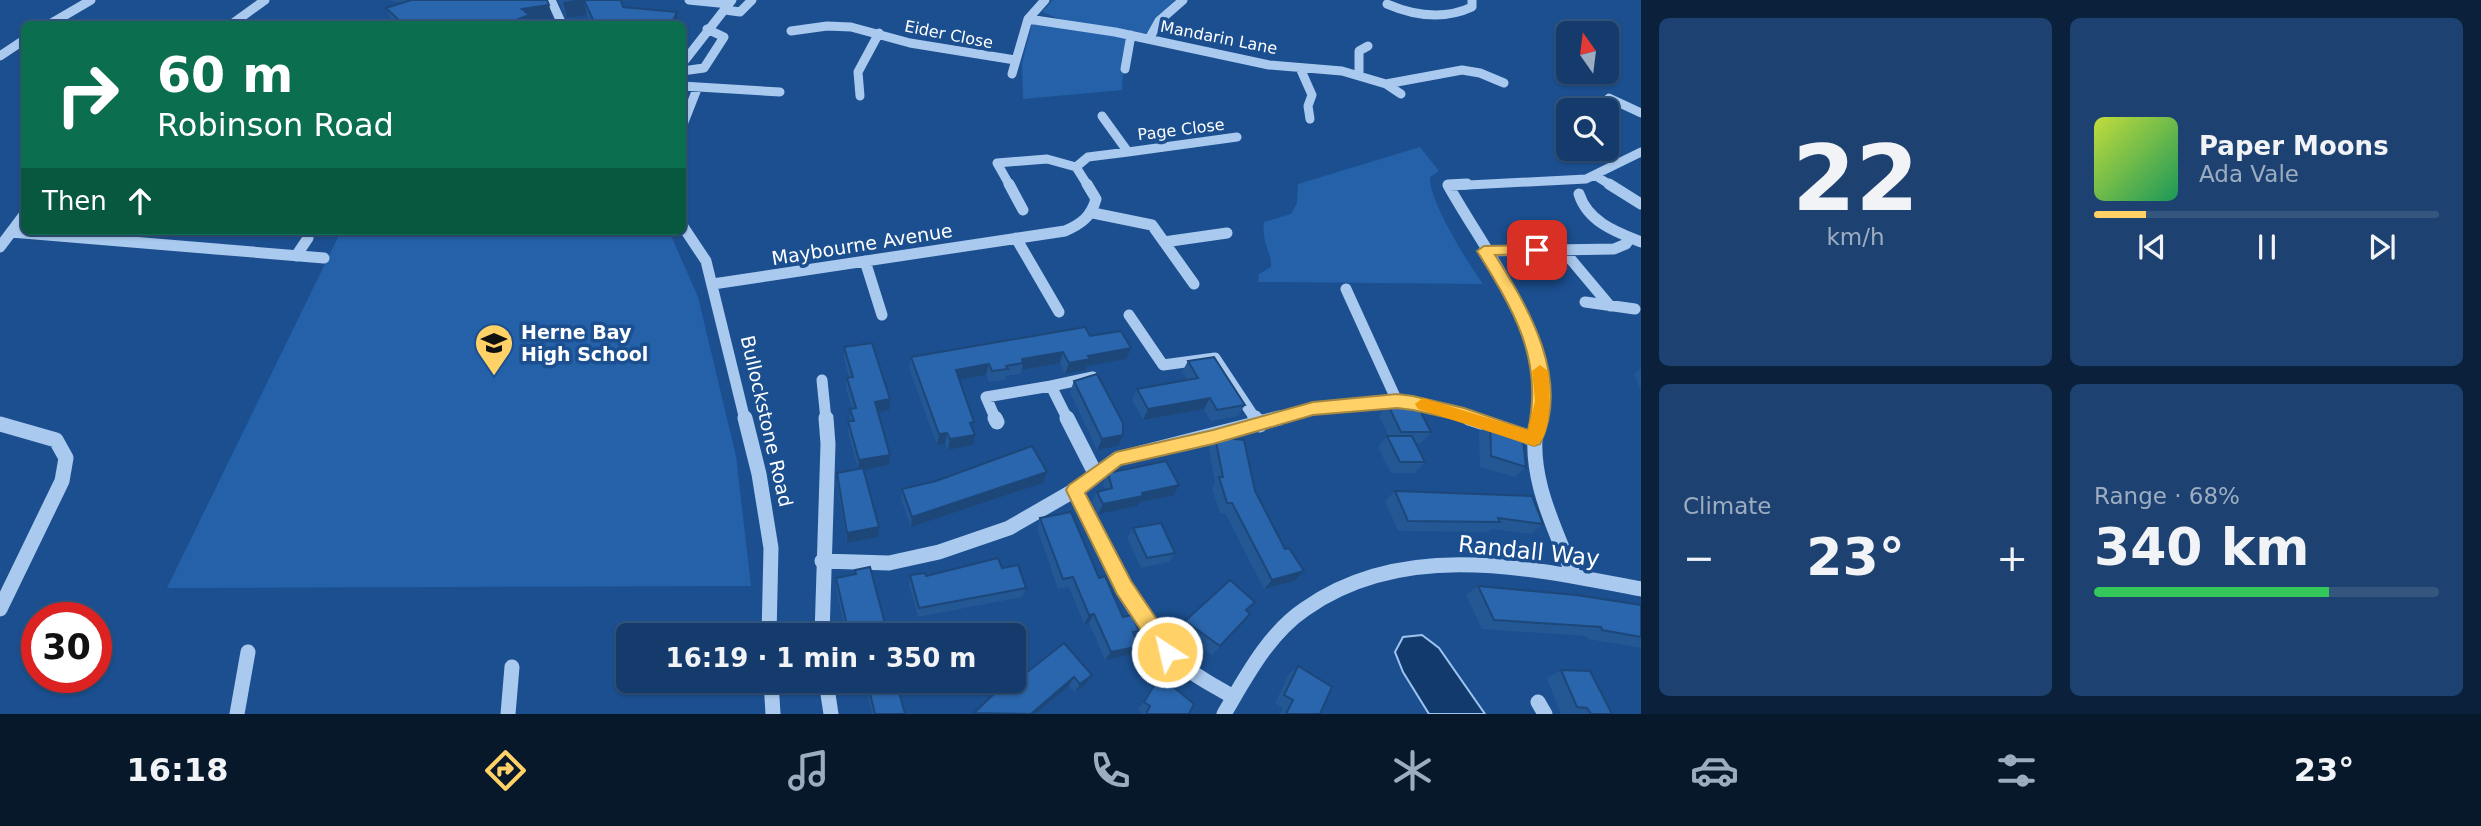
<!DOCTYPE html>
<html lang="en">
<head>
<meta charset="utf-8">
<style>
  body { margin:0; font-family:"DejaVu Sans",sans-serif; background:#1d4271; color:#f1f3f6; height:100vh; display:flex; flex-direction:column; font-size:26px; white-space:nowrap }
  * { box-sizing:border-box; margin:0 }
  p { font-size:23px; color:#9dadc1 }
  .icon { flex:none; width:38px; height:38px; fill:none; stroke:currentColor; stroke-width:2; stroke-linecap:round; stroke-linejoin:round }
  .map { position:relative; flex:1; overflow:hidden }
  .side { display:flex; flex-direction:column; gap:18px; padding:18px; background:#0b203b; width:840px }
  .side>* { flex:none }
  .hud { position:absolute; left:21px; top:21px; width:665px; height:214px; border-radius:10px; box-shadow:0 2px 5px #0004,0 0 0 2px #33557e; background:#0b6e4f; color:#fff; overflow:hidden }
  .needle { width:46px; rotate:346deg }
  .tools { position:absolute; left:1556px; top:21px; display:grid; gap:14px }
  .tools a { display:grid; place-items:center; width:63px; height:63px; border-radius:10px; background:#143b6b; box-shadow:0 2px 5px #0004,0 0 0 2px #33557e; font-size:35px }
  .speed { position:absolute; left:21px; top:602px; display:flex; gap:14px; font-size:35px; font-weight:700; text-align:center }
  .speed>* { display:grid; place-content:center; width:91px; height:91px; border-radius:50%; background:#143b6b; box-shadow:0 2px 5px #0004,0 0 0 2px #33557e; line-height:1 }
  .speed .limit { border:10px solid #d22; background:#fff; color:#111 }
  .pin { position:absolute; display:grid; place-items:center; width:60px; height:60px; color:#fff; margin:-30px; border-radius:14px; box-shadow:0 4px 10px #0006 }
  .me { position:absolute; width:77px; margin:-38px; rotate:325deg; stroke-linejoin:round; filter:drop-shadow(0 0 5px #0008) }
  .turn { display:flex; align-items:center; gap:24px; height:147px; padding:0 21px; font-size:32px }
  .turn .icon { width:91px; height:91px; stroke-width:2.5 }
  .turn b { display:block; font-size:49px; line-height:60px }
  .then { display:flex; align-items:center; height:66px; padding:0 21px; background:#0003; gap:14px; font-size:26px }
  .big { font-size:52px; font-weight:800; line-height:1.1 }
  .side .widget { flex:1; display:flex; flex-direction:column; justify-content:center; gap:10px; min-width:0; padding:0 24px; border-radius:10px; background:#1d4271 }
  .side .dial { align-items:center; gap:0 }
  .dial b { font-size:91px; line-height:1 }
  .song { display:flex; align-items:center; gap:21px }
  .cover { width:84px; height:84px; border-radius:10px; background:linear-gradient(135deg,hsl(70 70% 55%),hsl(150 70% 35%)) }
  .played { height:7px; border-radius:4px; background:linear-gradient(90deg,#ffd166 15%,#33557e 15%) }
  .keys { display:flex; justify-content:space-around; direction:ltr }
  .heat { display:flex; justify-content:space-between; align-items:center; font-size:38px; direction:ltr }
  .charge { height:10px; border-radius:5px; background:linear-gradient(90deg,#34c759 68%,#33557e 0) }
  .side .tiles { flex:1; display:grid; gap:18px; grid-template-columns:repeat(2,1fr) }
  .trip { position:absolute; left:616px; top:623px; width:410px; height:70px; border-radius:10px; background:#143b6b; box-shadow:0 2px 5px #0004,0 0 0 2px #33557e; font-weight:800; line-height:70px; text-align:center }
  .tab-bar { display:flex; height:112px; justify-content:space-around; align-items:center; background:#08182b; color:#9dadc1 }
  .tab-bar .icon { width:49px; height:49px }
  .tab-bar .on { color:#ffd166 }
  .tab-bar b { font-size:32px; color:#f1f3f6 }
  main { display:flex; flex:1; min-height:0 }
  .map>svg:first-child { display:block }
  .green { fill:#2461a8 }
  .water { fill:#123a6d; stroke:#9cc4f0; stroke-width:2 }
  .lines { fill:none; stroke-linecap:round; stroke-linejoin:round }
  .minor-far2 { stroke:#a9c9ee; stroke-width:9 }
  .minor-far1 { stroke:#a9c9ee; stroke-width:11 }
  .minor { stroke:#a9c9ee; stroke-width:15 }
  .wall { fill:#245895 }
  .shaded-wall { fill:#1d4779 }
  .building { fill:#2a66ad; stroke:#1d4779; stroke-width:2 }
  .route { fill:#ffd166; stroke:#a68842; stroke-width:2 }
  .slow { fill:#f59e0b }
  .labels { text-anchor:middle; stroke-width:7; stroke-linejoin:round; paint-order:stroke }
  .far-street-label { font-size:16px; fill:#fff; stroke:#1b4f8f }
  .street-label { font-size:19px; fill:#fff; stroke:#1b4f8f }
  .poi-label { font-size:19px; font-weight:bold; fill:#fff; stroke:#1b4f8f; text-anchor:start }
  .near-street-label { font-size:23px; fill:#fff; stroke:#1b4f8f }
</style>
</head>
<body>
<main>
<div class="map">
<svg width="1641" height="714" viewBox="0 0 1641 714">
  <rect width="100%" height="100%" fill="#1b4f8f"/>
  <!-- green -->
  <path class="green" d="M1053,0H1175L1155,19L1148,33L1134,34L1123,72L1122,90L1023,99L1022,63L1032,24L1062,20L1042,12Z
    M1420,147L1439,171L1430,177C1428,199 1469,265 1483,284L1258,282L1259,274L1271,267C1272,253 1261,242 1264,222L1291,214L1297,203L1298,184Z
    M341,231H669L698,297L736,456L751,586L167,588Z"/>
  <!-- water -->
  <path class="water" d="M1422,635L1439,648L1485,714H1429L1403,672L1395,652L1403,637Z"/>
  <g class="lines">
    <!-- minor-far2 -->
    <path class="minor-far2" d="M551,0L562,24
      M689,0L729,4
      M1387,4C1415,16 1444,20 1472,7V0
      M725,10L740,12L752,0
      M1028,19L1115,32L1269,65L1342,71L1386,84L1462,70L1480,73L1504,83
      M50,24L91,0
      M232,24L265,0
      M791,31L827,26L851,27L910,43L1015,60
      M1149,39L1159,21L1183,0
      M0,56L24,40
      M682,64L732,0
      M1300,68L1312,95L1308,106L1310,119
      M1125,69L1131,35
      M682,71L704,68L724,37L707,29
      M1012,74L1028,19L1045,0
      M1359,75V51L1368,46
      M1386,84L1401,94
      M682,86L780,92
      M860,96L858,72L879,33
      M1609,98L1641,113
      M682,127L697,89
      M1128,152L1237,137
      M1596,176L1612,186
      M1010,186L997,163L1047,159L1076,167
      M1088,186L1076,167L1088,157L1128,152L1102,116
      M1449,186L1586,179L1641,152"/>
    <!-- minor-far1 -->
    <path class="minor-far1" d="M1009,184L1023,210
      M1467,184L1448,185C1485,252 1558,340 1538,420
      M1609,184L1641,204
      M1579,194C1588,222 1616,232 1641,242
      M1093,213L1152,225L1194,284
      M682,225L706,261L745,420
      M11,232L324,258
      M1016,238L1059,312
      M1164,242L1227,233
      M0,247L24,215
      M1563,250L1610,306
      M1484,251L1614,249L1626,244L1630,238
      M296,256L308,238
      M865,261L882,315
      M713,284L1065,231C1081,224 1091,217 1096,199L1087,184
      M1346,289L1397,401
      M1585,302L1635,309
      M1129,315L1163,365L1215,358L1256,420
      M822,380L826,420
      M996,420L986,397L1051,386
      M1068,420L1051,386L1093,377
      M1273,420C1321,406 1378,395 1428,405C1444,408 1460,415 1475,420"/>
    <!-- minor -->
    <path class="minor" d="M745,418L759,474L771,548L769,635
      M995,418L997,422
      M1067,418L1095,473
      M1255,418L1260,425
      M1469,418L1534,439
      M1538,418C1525,471 1554,527 1574,576
      M0,424L56,440L66,458L62,481L0,609
      M1075,490C1104,546 1126,614 1174,658C1191,674 1213,685 1233,697
      M822,561L889,563L939,552L1009,528L1075,490L1117,459L1279,418
      M822,635L828,444L826,418
      M771,681L773,714
      M826,681L831,714
      M1538,702L1545,714
      M237,714L248,652
      M508,714L512,667
      M1224,714C1246,677 1268,634 1305,609C1404,539 1530,568 1641,589"/>
  </g>
  <!-- wall -->
  <path class="wall" d="M387,0H547L553,20L532,24H393L386,8L402,3Z
    M558,0H621L623,7L677,12L679,24H591L587,15L567,18Z
    M1090,336L1126,359L1087,366L1086,370L1065,374L1060,363L1022,370L1020,374L1006,376L1005,380L989,382L986,375L959,380L973,429V445L948,450L945,444L937,445L909,368L911,357Z
    M844,347L889,410L878,412L890,455L889,465L864,470L879,527L878,537L847,543L837,483V473L858,469L848,432V421H850V409L852,408L846,389L847,378L849,377L844,359Z
    M1188,361L1245,405L1238,416L1211,421L1204,409L1143,420L1132,400L1137,389L1187,380L1182,372Z
    M1641,368V391L1634,374Z
    M1074,381L1118,446L1097,450L1070,392Z
    M1389,402L1431,432L1421,443H1415L1425,462L1415,473H1391L1378,447L1387,436H1389L1379,416Z
    M1490,421L1526,467L1515,477L1480,467L1479,432Z
    M1215,437L1255,491L1295,581L1264,589L1225,513H1220L1212,488L1215,483L1209,448Z
    M1047,472L1043,483L911,527L901,499L902,489Z
    M1108,473L1173,496L1140,502L1138,506L1098,514L1092,502L1097,492L1105,490L1103,483Z
    M1395,491L1543,524L1531,534L1491,529L1488,532L1398,531L1385,501Z
    M1040,518L1099,578L1123,617L1139,631L1135,636L1134,654L1105,660L1089,623L1084,624L1069,587L1058,589L1037,528Z
    M1133,528L1175,553L1169,562L1141,568L1127,538Z
    M1002,568L1026,588L1022,597L918,617L909,585L910,575L926,576Z
    M855,570L888,635H852L851,633L846,634L836,588V578L854,575Z
    M1478,586L1641,605V648L1588,639L1586,636L1482,629L1466,595Z
    M1247,611L1242,623L1212,655L1179,630L1185,621Z
    M1064,643L1092,675L1086,684L1075,692L1069,686L1035,714H973L999,689L1002,692Z
    M1298,666L1320,714H1280L1283,708L1275,703L1289,674Z
    M1561,670L1612,714H1561L1547,678Z
    M1160,676L1189,714H1144L1138,710L1153,685Z
    M864,681H896L905,714H872Z"/>
  <!-- shaded-wall -->
  <path class="shaded-wall" d="M576,0H584L587,15L567,18L563,2Z
    M549,5L553,20L532,24H506L522,9Z
    M677,12L679,24H671Z
    M1131,348L1126,359L1087,366L1086,370L1065,374L1069,363L1088,356Z
    M1063,352L1060,363L1022,370L1023,363L1022,359Z
    M989,364L986,375L954,381L956,370Z
    M1210,398L1204,409L1143,420L1148,409Z
    M890,399L889,410L875,413V402Z
    M947,433L945,444L937,445L939,434Z
    M975,435L973,445L948,450L950,439Z
    M1123,435L1118,446L1097,450L1102,439Z
    M890,455L889,465L858,471L859,460Z
    M1047,472L1043,483L911,527L912,517Z
    M1179,485L1173,496L1140,502L1138,506L1098,514L1103,504L1142,493Z
    M879,527L878,537L847,543V533Z
    M1304,571L1295,581L1264,589L1272,580Z
    M1094,614L1089,623L1084,624L1089,615Z
    M852,624L851,633L846,634L847,625Z
    M1140,646L1134,654L1105,660L1111,652Z
    M1092,675L1086,684L1075,692L1080,684Z
    M1074,677L1069,686L1035,714H1031Z"/>
  <!-- building -->
  <path class="building" d="M411,0H547L549,5L522,9L529,15L506,24H403L386,8Z
    M584,0H621L623,7L677,12L671,24H595Z
    M1085,327L1090,336L1121,331L1131,348L1088,356L1090,359L1069,363L1063,352L1022,359L1023,363L1006,366L1008,369L992,371L989,364L956,370L974,422L970,423L975,435L950,439L947,433L939,434L911,357Z
    M872,343L890,399L875,402L890,455L859,460L848,421H854L850,409L856,408L847,378L853,377L844,347Z
    M1214,357L1245,405L1217,410L1210,398L1148,409L1137,389L1198,378L1188,361Z
    M1097,374L1123,423V435L1102,439L1074,381Z
    M1389,402L1416,403L1431,432H1401L1388,405Z
    M1490,421L1522,431L1526,467L1491,456Z
    M1387,436H1412L1425,462H1400Z
    M1215,437L1244,440L1255,491L1285,549L1289,548L1304,571L1272,580L1232,503H1227L1219,477H1223Z
    M1032,446L1047,472L912,517L902,489L936,481Z
    M1166,461L1179,485L1142,493L1143,496L1103,504L1097,492L1112,488L1108,473Z
    M863,468L879,527L847,533L837,473Z
    M1395,491L1532,496L1543,524L1498,518L1500,522L1408,521Z
    M1071,512L1099,578L1105,576L1123,617L1132,615L1139,631L1133,632L1140,646L1111,652L1094,614L1089,615L1073,577L1063,579L1040,518Z
    M1161,523L1175,553L1147,558L1133,528Z
    M998,558L1002,568L1018,565L1026,588L919,608L910,575L925,573L926,576Z
    M870,567L888,635H855L852,624L847,625L836,578L856,574L855,570Z
    M1230,580L1255,602L1246,610L1250,614L1220,646L1185,621Z
    M1478,586L1576,595L1641,605V637L1602,630L1601,627L1494,620Z
    M1064,643L1092,675L1080,684L1074,677L1031,714L974,713L999,689L1002,692Z
    M1298,666L1332,687L1320,714H1286L1293,700L1284,695Z
    M1561,670L1590,671L1612,714H1591L1587,708L1577,707Z
    M1160,676L1194,704L1189,714H1146L1150,706L1144,702Z
    M867,681H896L905,714H875Z"/>
  <!-- route -->
  <path class="route" d="M1537,245L1542,247V254L1495,255C1529,307 1571,381 1540,444L1534,446L1463,421L1413,410L1397,408L1313,415L1213,444L1121,465L1085,493L1131,581L1174,645L1177,652L1174,659L1167,662L1160,659L1117,594L1066,490L1069,485L1116,452L1213,430L1313,402L1397,394L1413,396L1464,408L1528,430C1544,359 1513,309 1477,251L1484,246Z"/>
  <!-- slow -->
  <path class="slow" d="M1540,365L1548,371C1550,388 1553,440 1534,446L1418,409L1415,404L1423,398L1528,430L1535,401L1532,371Z"/>
  <!-- icons -->
  <defs>
    <symbol id="school-pin" viewBox="-11 -11 22 30"><path d="M0 17L-7.5 6A9.5 9.5 0 1 1 7.5 6Z" fill="#ffd166" stroke="#1b4f8f"/><path d="M0-5L7-2L0 1L-7-2ZM-4 1L0 2.5L4 1V4Q0 6-4 4Z" fill="#111"/></symbol>
  </defs>
  <g fill-rule="evenodd">
    <use href="#school-pin" x="472" y="321" width="44" height="60"/>
  </g>
  <g class="labels">
    <!-- far-street labels -->
    <g class="far-street-label">
      <text transform="translate(949 34) rotate(11)" y="6">Eider Close</text>
      <text transform="translate(1219 37) rotate(11)" y="6">Mandarin Lane</text>
      <text transform="translate(1181 129) rotate(-7)" y="6">Page Close</text>
    </g>
    <!-- street labels -->
    <g class="street-label">
      <text transform="translate(862 244) rotate(-9)" y="7">Maybourne Avenue</text>
      <text transform="translate(767 421) rotate(77)" y="7">Bullockstone Road</text>
    </g>
    <!-- poi labels -->
    <g class="poi-label">
      <text x="521" y="339">Herne Bay<tspan x="521" dy="22">High School</tspan></text>
    </g>
    <!-- near-street labels -->
    <g class="near-street-label">
      <text transform="translate(1529 551) rotate(6)" y="8">Randall Way</text>
    </g>
  </g>
</svg>
<div class="tools">
<a><svg class="needle" viewBox="-14 -14 28 28"><path d="M0-13l5 13h-10z" fill="#e53935"/><path d="M0 13l5-13h-10z" fill="#9dadc1"/></svg></a>
<a><svg class="icon" aria-label="search" viewBox="0 0 24 24"><circle cx="10" cy="10" r="6"/><path d="M15 15l6 6"/></svg></a>
</div>
<div class="speed"><div class="limit">30</div></div>
<div class="pin" style="left:1537px;top:250px;background:#d93025"><svg class="icon" aria-label="arrive" viewBox="0 0 24 24"><path d="M6 21V4h12l-3 4 3 4H6"/></svg></div>
<svg class="me" style="left:1167px;top:652px" viewBox="-20 -20 40 40"><circle r="17" fill="#ffd166" stroke="#fff" stroke-width="3"/><path d="M0-11L8 9 0 5-8 9z" fill="#fff"/></svg>
<div class="trip">16:19 · 1 min · 350 m</div>
<div class="hud">
<div class="turn"><svg class="icon" aria-label="right" viewBox="0 0 24 24"><path d="M7 20v-9h11M14 6l5 5-5 5"/></svg><div><b>60 m</b>Robinson Road</div></div>
<div class="then">Then<svg class="icon" aria-label="ahead" viewBox="0 0 24 24"><path d="M12 20V5M6 11l6-6 6 6"/></svg></div>
</div>
</div>
<section class="side">
<div class="tiles">
<div class="widget dial"><b>22</b><p>km/h</p></div>
<div class="widget">
<div class="song"><i class="cover"></i><div><b>Paper Moons</b><p>Ada Vale</p></div></div>
<div class="played"></div>
<div class="keys"><svg class="icon" aria-label="previous" viewBox="0 0 24 24"><path d="M18 5L8 12l10 7zM5 5v14"/></svg><svg class="icon" aria-label="pause" viewBox="0 0 24 24"><path d="M8 5v14M16 5v14"/></svg><svg class="icon" aria-label="next" viewBox="0 0 24 24"><path d="M6 5l10 7-10 7zM19 5v14"/></svg></div>
</div>
<div class="widget"><p>Climate</p>
<div class="heat"><a>−</a><b class="big">23°</b><a>+</a></div>
</div>
<div class="widget"><p>Range · 68%</p><b class="big">340 km</b><div class="charge"></div></div>
</div>
</section>
</main>
<nav class="tab-bar">
<b>16:18</b>
<svg class="icon on" aria-label="directions" viewBox="0 0 24 24"><path d="M12 3l9 9-9 9-9-9zM9 14v-3h6M13 9l2 2-2 2"/></svg>
<svg class="icon" aria-label="music" viewBox="0 0 24 24"><path d="M9 18V5l10-2v13"/><circle cx="6" cy="18" r="3"/><circle cx="16" cy="16" r="3"/></svg>
<svg class="icon" aria-label="phone" viewBox="0 0 24 24"><path d="M5 4h4l2 5-3 2q2 4 5 5l2-3 5 2v4C11 20 4 13 5 4z"/></svg>
<svg class="icon" aria-label="climate" viewBox="0 0 24 24"><path d="M12 3v18M4 7l16 10M4 17L20 7"/></svg>
<svg class="icon" aria-label="car" viewBox="0 0 24 24"><path d="M5 17H2v-5l4-1 3-4h7l3 4 3 1v5h-3M9 17h6M6 11h13"/><circle cx="7" cy="17" r="2"/><circle cx="17" cy="17" r="2"/></svg>
<svg class="icon" aria-label="filters" viewBox="0 0 24 24"><path d="M4 7h16M4 17h16"/><circle cx="9" cy="7" r="2"/><circle cx="15" cy="17" r="2"/></svg>
<b>23°</b>
</nav>
</body>
</html>
